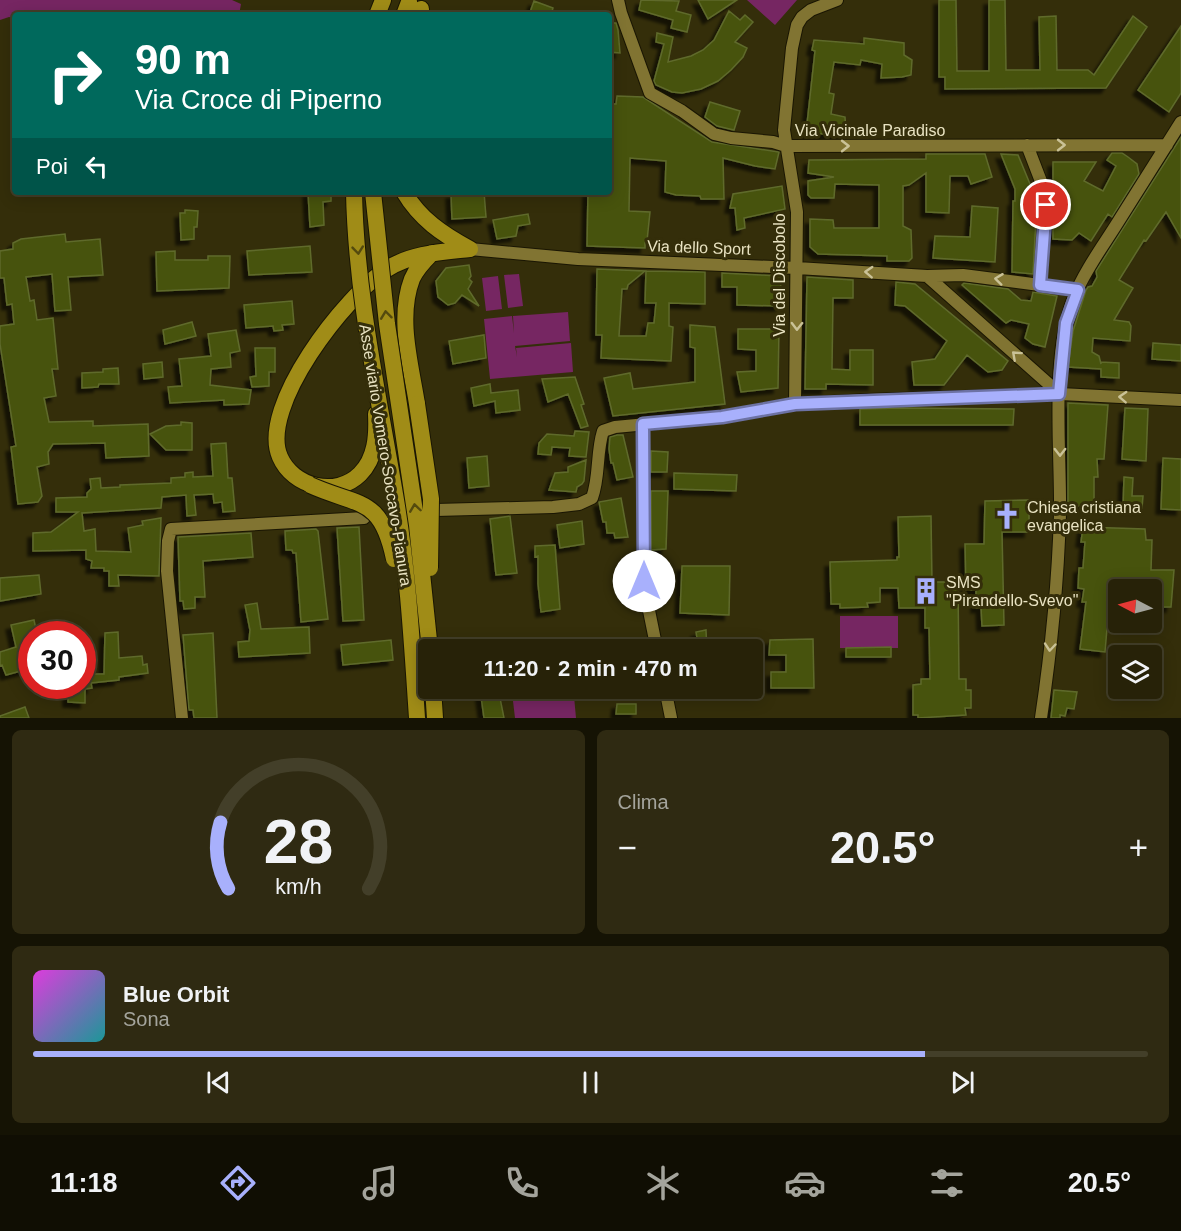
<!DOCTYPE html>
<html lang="it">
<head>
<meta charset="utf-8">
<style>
  body { margin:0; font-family:Helvetica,sans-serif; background:#2f2a12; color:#f1f3f6; height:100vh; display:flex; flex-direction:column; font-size:22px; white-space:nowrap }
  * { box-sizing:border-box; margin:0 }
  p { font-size:20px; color:#a4a49c }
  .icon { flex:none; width:33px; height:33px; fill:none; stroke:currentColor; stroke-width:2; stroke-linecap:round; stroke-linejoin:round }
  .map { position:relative; height:718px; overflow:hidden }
  .drawer { display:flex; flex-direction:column; gap:12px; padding:12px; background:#151304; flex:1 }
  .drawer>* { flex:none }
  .banner { position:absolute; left:12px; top:12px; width:600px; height:183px; border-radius:6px; box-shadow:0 3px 15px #0003,0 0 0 2px #433f29; background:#00695c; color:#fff; overflow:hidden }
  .needle { width:39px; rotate:276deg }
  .buttons { position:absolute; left:1108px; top:579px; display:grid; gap:12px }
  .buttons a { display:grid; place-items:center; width:54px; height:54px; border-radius:6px; background:#272208; box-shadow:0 3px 15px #0003,0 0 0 2px #433f29; font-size:30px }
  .speed { position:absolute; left:18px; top:621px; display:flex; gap:12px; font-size:30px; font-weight:700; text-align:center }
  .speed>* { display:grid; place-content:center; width:78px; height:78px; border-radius:50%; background:#272208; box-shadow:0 3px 15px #0003,0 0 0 2px #433f29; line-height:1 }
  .speed .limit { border:9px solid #d22; background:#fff; color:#111 }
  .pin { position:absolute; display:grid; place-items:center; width:51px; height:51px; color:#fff; margin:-26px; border:3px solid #fff; border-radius:50%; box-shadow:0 2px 6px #0007 }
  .me { position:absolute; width:66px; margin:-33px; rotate:0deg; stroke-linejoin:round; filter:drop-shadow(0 0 4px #0008) }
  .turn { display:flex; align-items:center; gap:21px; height:126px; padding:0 24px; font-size:27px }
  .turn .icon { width:78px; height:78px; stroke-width:2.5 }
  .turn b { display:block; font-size:42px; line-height:51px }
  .then { display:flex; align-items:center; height:57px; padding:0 24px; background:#0003; gap:12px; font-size:22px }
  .big { font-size:45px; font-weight:600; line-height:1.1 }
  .drawer .card { flex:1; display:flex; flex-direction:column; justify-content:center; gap:9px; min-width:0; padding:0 21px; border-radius:9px; background:#2f2a12 }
  .drawer .dial { align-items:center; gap:0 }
  .dial svg { height:156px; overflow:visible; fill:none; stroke:#433f29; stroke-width:7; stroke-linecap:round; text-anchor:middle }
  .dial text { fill:#f1f3f6; stroke:none }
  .song { display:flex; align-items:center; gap:18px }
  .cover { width:72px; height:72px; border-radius:9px; background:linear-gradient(135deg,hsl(300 70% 55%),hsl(180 70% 35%)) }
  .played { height:6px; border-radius:3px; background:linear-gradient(90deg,#a8b0fc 80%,#433f29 80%) }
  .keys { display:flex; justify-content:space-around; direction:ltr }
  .heat { display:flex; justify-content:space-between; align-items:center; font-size:33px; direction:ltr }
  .drawer .tiles { flex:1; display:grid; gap:12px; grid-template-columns:1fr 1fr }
  .card:last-child { grid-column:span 2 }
  .trip { position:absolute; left:418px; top:639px; width:345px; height:60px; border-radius:6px; background:#272208; box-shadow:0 3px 15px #0003,0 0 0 2px #433f29; font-weight:600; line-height:60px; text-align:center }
  .dock { display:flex; height:96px; justify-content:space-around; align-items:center; background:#100e03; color:#a4a49c }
  .dock .icon { width:42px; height:42px }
  .dock .selected { color:#a8b0fc }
  .dock b { font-size:27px; color:#f1f3f6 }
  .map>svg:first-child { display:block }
  .green { fill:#762662 }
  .building { fill:#47520f; stroke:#5f6b2c; stroke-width:1.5; filter:url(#shadow) }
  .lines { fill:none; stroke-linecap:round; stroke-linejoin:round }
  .minor-casing { stroke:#1a1603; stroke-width:14 }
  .highway-casing { stroke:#1a1603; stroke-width:18 }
  .minor { stroke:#817432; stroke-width:12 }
  .highway { stroke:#a08c17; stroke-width:16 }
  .highway-bridge-casing { stroke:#1a1603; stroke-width:18; stroke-linecap:butt }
  .highway-bridge { stroke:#a08c17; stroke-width:16 }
  .oneway { stroke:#cac297 }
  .oneway2 { stroke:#544a0e }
  .route-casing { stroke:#6d72a4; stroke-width:15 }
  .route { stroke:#a8b0fc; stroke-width:10 }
  .labels { text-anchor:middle; stroke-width:6; stroke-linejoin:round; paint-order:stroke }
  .street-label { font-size:16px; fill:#e9e3c2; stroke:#342e0a }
  .poi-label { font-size:16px; fill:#e9e3c2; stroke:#342e0a; text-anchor:start }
</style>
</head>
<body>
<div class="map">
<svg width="1181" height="718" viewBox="0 0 1181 718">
  <defs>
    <filter id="shadow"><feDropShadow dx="-5" dy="5" stdDeviation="1.5" flood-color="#0009"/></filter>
  </defs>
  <rect width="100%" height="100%" fill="#342e0a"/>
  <!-- green -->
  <path class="green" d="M0,0H232L241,4L239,15H15V18L9,17L0,20Z
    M747,0H797L775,25Z
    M519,274L523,306L508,308L504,275Z
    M498,276L502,309L486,311L482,278Z
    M568,312L570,341L515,346L517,357L516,348L571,343L573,372L490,379L484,319L512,316L514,333L513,316Z
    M840,616H898V648H840Z
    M574,696L576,718H515L513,701Z"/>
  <!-- building -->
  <path class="building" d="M641,0L679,1L676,11L691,15L687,32L671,28L673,20L639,10Z
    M698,0H737L708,19Z
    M939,0H956L957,71H989V0H1005L1006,70H1040L1039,17L1056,16L1057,70H1088L1094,75L1133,16L1147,27L1106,88L945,89V77H939Z
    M534,1L553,8L551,15H529Z
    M729,11L740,20L745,15L753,22L735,42L747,48L743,57L731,70L718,81L701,89L682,93L672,92L656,85L654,81L664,44L656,42L657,33L673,37L668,62L691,56L703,50L714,40Z
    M609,23H616L618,30L620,53L609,52Z
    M1181,26V93L1169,112L1138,90Z
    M864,38L904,43V55L912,60L911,75L902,77L881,78L882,64L861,60L860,65L834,62L829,93L834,94L831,114L845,117L846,135L806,133L815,51L812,50L814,40L864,44Z
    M617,96L643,97L712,142L779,152L775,169L755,166L723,158L724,199H701L700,196L676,195L665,192L666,161L630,158L629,211L650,212L647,241L645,243V248L587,246L588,192H609V104H616Z
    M710,102L740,111L734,130L717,126L705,117Z
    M1181,137V238L1166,212L1146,241L1144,240L1119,280L1133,288L1114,320L1129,322L1131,326L1130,341L1093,338L1092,352L1099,356L1101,364V362L1119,363V378L1101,377V369L1068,367L1073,331L1086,290L1088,287L1092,286L1097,277L1096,271Z
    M1112,153H1122L1128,157L1137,164L1139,174L1112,217L1108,214L1091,241L1079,233L1072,240L1053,239V162H1096L1084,181L1103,191L1116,166L1107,160Z
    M926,154H985L992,177L971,184L968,176H950L949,213L926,212V173L909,185L903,186V226L911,230L912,258L909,261H887V256L818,254L810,247V219L833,220L834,228H879V185L835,184L834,198H811L808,195V181L834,177L808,173L809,160L926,159Z
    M1001,154L1018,155L1037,201L1033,274L1012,272L1013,201H1015V189Z
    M782,186L785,209L744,218L745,228L737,230L735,208H730L733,194Z
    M308,192H331V201L323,202L324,225L310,227Z
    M484,192L486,217L452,219L451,194Z
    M972,206L998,208L995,262L933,258L935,236L970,237Z
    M185,210L198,211L197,227H194V239L181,240L180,213H185Z
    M528,214L530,224L518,226L516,236L497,239L493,220Z
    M65,234L66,242L100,239L103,275L68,277L71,310L55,311L52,274L26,277L30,301L34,300L37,320L53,318L58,369H52L56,396L44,398L49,422L93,421V426L148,424L149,456L106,458L105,443L53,444L48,452L49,464L37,467L42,496L38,502L18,504L11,447L16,446L0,344V326L14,324L12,304L7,305L4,278H0V251L13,249V243L21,239Z
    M310,246L312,272L249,275L247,251Z
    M175,251V260H208V256H230L229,288L157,291L156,252Z
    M469,265L471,276L469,279L472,282L468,289L479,306L462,295L455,303L448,305L438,297L436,281L446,268Z
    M597,269L645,271L628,285L627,289H622L619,336H646L648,323H654L656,303H645L646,271L705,272V304L669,303V326L673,327L671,361L601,358L602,335H596Z
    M722,273L781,276L780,306L737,305V287H722Z
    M807,277L853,280V298H833L832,369L850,370V350H873V385L826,384V389H805Z
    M896,282L915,284L1008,361L1002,370L988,372L967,355L944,385H914L912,362L935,359L947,341L905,306L895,305Z
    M964,283L1008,289L1021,300L1031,301L1033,292L1057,296L1045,347L1033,344L1025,338L1029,324L1011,320L1006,323L962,285Z
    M292,301L294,324L282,325L283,330L274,331L273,326L246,328L244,305Z
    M192,322L196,336L165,344L163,330Z
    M690,325L715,327L725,404L613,416L604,378L630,373L633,389L695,382V348L690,347Z
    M738,329H779L778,388L741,392L737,372L756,371V350L738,349Z
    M236,330L240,351L230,353L231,367L211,369L210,385L251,390L249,404L224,405V400L170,403L168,387L182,386L179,359L211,356L208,334Z
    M484,335L486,358L453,364L449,341Z
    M1153,343L1181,345V361L1152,359Z
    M255,348H275V372H269V386L252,387L250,377L256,376Z
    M162,362L163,377L144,379L143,364Z
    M118,368L119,384H99L98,387L82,388V373L103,372V369Z
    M575,377L584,404L581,405L588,426L581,428L568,394L548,402L542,379Z
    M490,384L491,393L518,390L520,410L496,413L495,401L474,406L471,388Z
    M1068,403L1108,405L1104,459H1097L1098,477H1094V506H1068Z
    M1125,408L1148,409L1146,461L1122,459Z
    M860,409L902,408L1014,409L1013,425H860Z
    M181,422L192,423V450H166L150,434L166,426L181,425Z
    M575,431L589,432L586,457L569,456L570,448L552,447L551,455L538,454L539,443L547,434L574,436Z
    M617,435H623L633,477L617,480L613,463H611L609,449L610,437Z
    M226,443L228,478H232L235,511L223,512L222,502L214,503L213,494L194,495L196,515L187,516L186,495L162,497L161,508L82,513L84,531L95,529L96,551L131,552L128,528L143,525L142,521L161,518L159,576L118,575L119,586H109V571H104V568H91L92,561L86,559V550L33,551V533L51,532L78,512H56V498L87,497V493L91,489L90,479L100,478L101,488L120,487V485L171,483V478L185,477V473L193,472V477L213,476L211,444Z
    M651,451L668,452L667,472H651Z
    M487,456L489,486L469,488L467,458Z
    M1163,458L1181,459V510L1161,509Z
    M586,460L584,481L582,484L577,487L576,492L549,490L555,473L568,472V467Z
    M674,473L737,475L736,491L674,489Z
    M1124,477L1133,478L1132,496H1143L1142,508H1123Z
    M651,491H668L666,549L651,550Z
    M621,498L628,537L615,538L614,533H607L606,522H603L599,502Z
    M1029,500V532H1002L1004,625L982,626L981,607L976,608V590H966L965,544H984L985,501Z
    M510,516L517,573L496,575L490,519Z
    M931,516L932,582H958L959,679H966V690H971V708H965L966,715L918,718V715H913V685L921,684V679H930L929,628H925V608H899L898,588H880V602L867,603L868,607L840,608V604H831L830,562L897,560V557H899L898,517Z
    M582,521L584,544L560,548L557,525Z
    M359,527L364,620L343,621L337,528Z
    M1083,527L1145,529L1146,540H1152L1151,570H1174L1171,607H1152V590H1119V605H1109L1105,652L1080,649L1086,602H1082L1084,589L1078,588L1079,568H1083L1085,542H1081Z
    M316,529L318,531L328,619L301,622L296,553H293L292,550H286L285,531Z
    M251,533L253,557L203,561L205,597H195V608L184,609L183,601H180L178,537Z
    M555,545L560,609L541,612L538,584V556L535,557V546Z
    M682,566H730L729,615L680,613Z
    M39,575L41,594L0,601V578Z
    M257,603L261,629L309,627L310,653L239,657L238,642L249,641L250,630L245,605Z
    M34,620L37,634H32V668L6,675L2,665L0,666V652L16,647L11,625Z
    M706,630L707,650H671V639L697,638L696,632Z
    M118,632L119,658L142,656L143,665L147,664L148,673L119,677V680L91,683L92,688L85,689V703L68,702V689L72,688V686H82V674H104L105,633Z
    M213,633L217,718H194L193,710H189L183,635Z
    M813,639L814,688H771V672H786V655H769L770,640Z
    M391,640L393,660L343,665L341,645Z
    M891,647V657H846V648Z
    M498,688L504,718H484L480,689Z
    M1054,690L1077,692L1074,709L1067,708L1065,716L1060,715V718H1051Z
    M617,704H636V714H616Z
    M25,707L29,718H0V716Z"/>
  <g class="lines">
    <defs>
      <path id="minor" d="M618,0L621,13L650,93L682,111L714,134L731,138L773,142L786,146L1167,145
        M1027,145L1042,184L1046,205L1040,285
        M470,249L578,259L797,268L927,276L963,275L1078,290
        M927,276L1060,394
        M795,404L797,212L784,130L792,48L797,25L802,17L811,10L837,0
        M643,425V581L657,650
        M436,510L553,507L579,504L592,498C600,476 596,453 603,431L615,427L722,417L795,404L867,400L1060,394L1181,400
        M665,688L671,718
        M182,718L167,571L168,541L171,529L364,518
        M1041,718C1051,651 1058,582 1060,514C1061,450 1050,355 1074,297C1085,270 1103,246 1118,222C1139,189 1160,155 1181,122"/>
      <path id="highway" d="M377,15L383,0
        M404,15L409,2
        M420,15L421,9
        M404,192C420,219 442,234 470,249
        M417,404C411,365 397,318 412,279C416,269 424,261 432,253
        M376,414C377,435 376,458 360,474C336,498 293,487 280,457C258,407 346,295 387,269C412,253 442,252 470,249
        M433,688L435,718"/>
    </defs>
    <!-- minor casing -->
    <use href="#minor" class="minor-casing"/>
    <!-- highway casing -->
    <use href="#highway" class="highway-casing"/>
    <!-- minor -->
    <use href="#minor" class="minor"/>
    <!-- highway -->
    <use href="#highway" class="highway"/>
    <defs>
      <path id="highway-bridge" d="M354,192C356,296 379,397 396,500C408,572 412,645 417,718
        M373,192L387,324L417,525L430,650
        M417,404L431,499L430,568
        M310,485C359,507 381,496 394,559"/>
    </defs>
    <!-- highway-bridge casing -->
    <use href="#highway-bridge" class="highway-bridge-casing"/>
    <!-- highway-bridge -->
    <use href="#highway-bridge" class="highway-bridge"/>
  </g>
  <!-- one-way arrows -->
  <defs><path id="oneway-chevron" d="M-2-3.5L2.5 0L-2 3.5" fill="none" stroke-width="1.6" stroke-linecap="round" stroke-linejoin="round" transform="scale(1.5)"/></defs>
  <g class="oneway">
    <use href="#oneway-chevron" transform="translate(1061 145)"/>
    <use href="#oneway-chevron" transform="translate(845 146)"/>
    <use href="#oneway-chevron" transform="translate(869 272) rotate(-177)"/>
    <use href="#oneway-chevron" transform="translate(999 279) rotate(-173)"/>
    <use href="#oneway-chevron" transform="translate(797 326) rotate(91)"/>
    <use href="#oneway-chevron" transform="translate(1016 355) rotate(-138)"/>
    <use href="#oneway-chevron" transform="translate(1123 397) rotate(-177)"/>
    <use href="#oneway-chevron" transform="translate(1060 452) rotate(90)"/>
    <use href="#oneway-chevron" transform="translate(1050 647) rotate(95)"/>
  </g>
  <g class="oneway2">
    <use href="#oneway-chevron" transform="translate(358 250) rotate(84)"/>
    <use href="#oneway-chevron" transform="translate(386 315) rotate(-97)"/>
    <use href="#oneway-chevron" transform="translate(415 508) rotate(-98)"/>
  </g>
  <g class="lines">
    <defs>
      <path id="route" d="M644,581L643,424L722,417L795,404L1059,394L1066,323L1078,290L1040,285L1046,205"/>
    </defs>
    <!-- route casing -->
    <use href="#route" class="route-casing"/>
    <!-- route -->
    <use href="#route" class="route"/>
  </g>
  <!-- icons -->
  <defs>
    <symbol id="church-bare" viewBox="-9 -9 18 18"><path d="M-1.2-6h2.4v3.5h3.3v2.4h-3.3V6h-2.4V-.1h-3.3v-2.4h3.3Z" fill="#a8b0fc" stroke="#342e0a" stroke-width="2.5" paint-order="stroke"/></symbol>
    <symbol id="building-bare" viewBox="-9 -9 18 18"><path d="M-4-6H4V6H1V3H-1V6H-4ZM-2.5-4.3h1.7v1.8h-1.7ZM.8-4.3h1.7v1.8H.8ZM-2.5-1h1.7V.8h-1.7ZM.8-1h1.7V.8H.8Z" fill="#a8b0fc" stroke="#342e0a" stroke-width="2.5" paint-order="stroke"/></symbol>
  </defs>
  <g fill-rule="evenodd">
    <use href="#church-bare" x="988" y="497" width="38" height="38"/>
    <use href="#building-bare" x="907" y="572" width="38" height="38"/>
  </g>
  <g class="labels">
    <!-- street labels -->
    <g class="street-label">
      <text x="870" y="136">Via Vicinale Paradiso</text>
      <text transform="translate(699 247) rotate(2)" y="6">Via dello Sport</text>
      <text transform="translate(779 275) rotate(-90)" y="6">Via del Discobolo</text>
      <text transform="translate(386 455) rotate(81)" y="6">Asse viario Vomero-Soccavo-Pianura</text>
    </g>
    <!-- poi labels -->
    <g class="poi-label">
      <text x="1027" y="513">Chiesa cristiana<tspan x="1027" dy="18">evangelica</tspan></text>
      <text x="946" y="588">SMS<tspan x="946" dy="18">"Pirandello-Svevo"</tspan></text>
    </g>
  </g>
</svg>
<div class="buttons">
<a><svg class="needle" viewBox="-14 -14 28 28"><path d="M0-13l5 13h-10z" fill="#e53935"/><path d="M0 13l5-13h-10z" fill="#a4a49c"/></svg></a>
<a><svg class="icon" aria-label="layers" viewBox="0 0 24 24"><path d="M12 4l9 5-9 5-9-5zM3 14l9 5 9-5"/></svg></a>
</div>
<div class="speed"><div class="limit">30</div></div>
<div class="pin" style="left:1046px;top:205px;background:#d93025"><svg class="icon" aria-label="arrive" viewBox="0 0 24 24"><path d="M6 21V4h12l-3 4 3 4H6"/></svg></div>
<svg class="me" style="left:644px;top:581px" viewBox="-20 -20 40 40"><circle r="19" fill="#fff"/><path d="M0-13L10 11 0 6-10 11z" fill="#a8b0fc"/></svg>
<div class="trip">11:20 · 2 min · 470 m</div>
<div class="banner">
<div class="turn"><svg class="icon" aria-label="right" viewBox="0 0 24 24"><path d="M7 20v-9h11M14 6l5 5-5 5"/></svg><div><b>90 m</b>Via Croce di Piperno</div></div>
<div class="then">Poi<svg class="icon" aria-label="left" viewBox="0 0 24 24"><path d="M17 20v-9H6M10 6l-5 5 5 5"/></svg></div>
</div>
</div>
<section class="drawer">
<div class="tiles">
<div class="card dial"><svg viewBox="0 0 100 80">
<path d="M14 69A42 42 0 1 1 86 69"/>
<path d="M14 69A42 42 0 0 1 10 35" stroke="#a8b0fc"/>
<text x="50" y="56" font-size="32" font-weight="700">28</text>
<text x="50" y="72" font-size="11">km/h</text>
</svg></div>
<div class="card"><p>Clima</p>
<div class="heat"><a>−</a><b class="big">20.5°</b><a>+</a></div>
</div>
<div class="card">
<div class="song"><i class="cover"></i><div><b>Blue Orbit</b><p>Sona</p></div></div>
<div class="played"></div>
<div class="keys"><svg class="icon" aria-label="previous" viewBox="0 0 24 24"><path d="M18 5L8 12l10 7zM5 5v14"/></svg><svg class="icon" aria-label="pause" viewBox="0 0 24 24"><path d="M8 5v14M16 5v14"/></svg><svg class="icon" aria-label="next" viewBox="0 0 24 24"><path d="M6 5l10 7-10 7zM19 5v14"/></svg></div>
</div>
</div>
</section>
<nav class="dock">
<b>11:18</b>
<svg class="icon selected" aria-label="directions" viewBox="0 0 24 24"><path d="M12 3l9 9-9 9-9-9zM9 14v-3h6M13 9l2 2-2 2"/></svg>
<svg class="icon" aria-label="music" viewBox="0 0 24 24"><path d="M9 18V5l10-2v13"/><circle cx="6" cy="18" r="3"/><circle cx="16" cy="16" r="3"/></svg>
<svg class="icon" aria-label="phone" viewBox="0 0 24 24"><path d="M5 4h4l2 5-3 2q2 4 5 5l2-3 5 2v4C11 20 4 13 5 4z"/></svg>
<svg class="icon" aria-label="climate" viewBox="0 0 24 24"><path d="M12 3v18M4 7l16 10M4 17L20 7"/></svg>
<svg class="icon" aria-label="car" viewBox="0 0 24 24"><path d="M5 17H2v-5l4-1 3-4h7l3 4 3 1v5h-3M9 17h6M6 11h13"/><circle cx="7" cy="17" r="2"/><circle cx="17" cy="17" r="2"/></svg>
<svg class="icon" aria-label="filters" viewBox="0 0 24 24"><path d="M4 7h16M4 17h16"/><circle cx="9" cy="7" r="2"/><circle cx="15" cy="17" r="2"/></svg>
<b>20.5°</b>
</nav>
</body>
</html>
